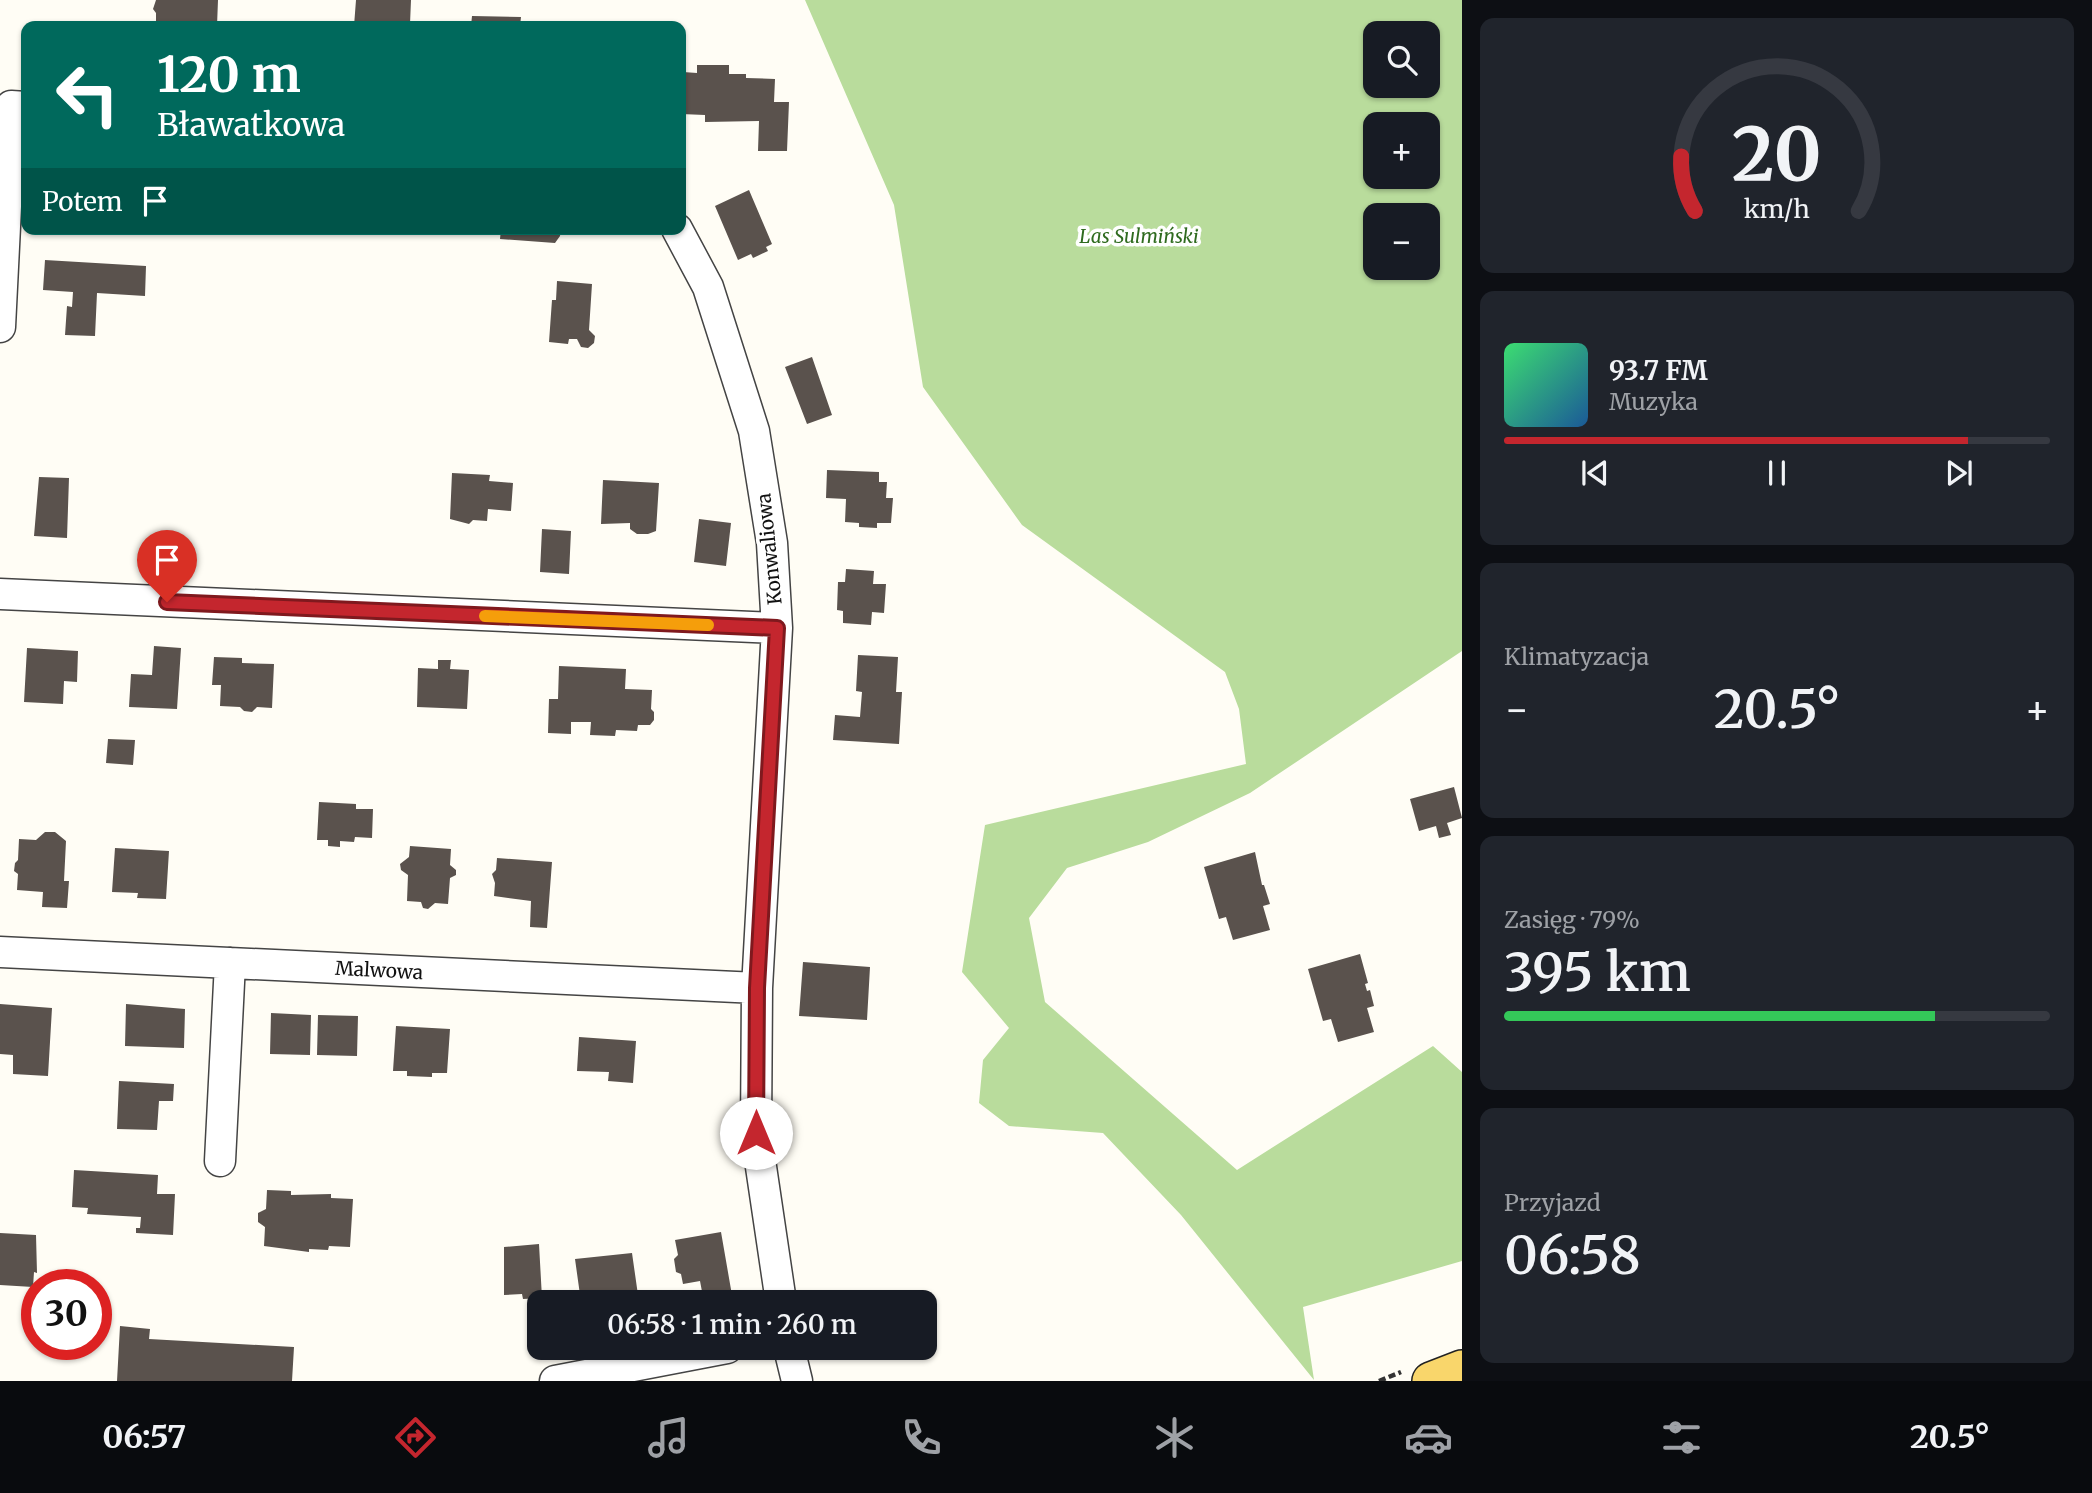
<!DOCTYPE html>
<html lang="pl">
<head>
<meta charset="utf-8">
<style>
  body { margin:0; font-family:Merriweather,serif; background:#20242c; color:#f1f3f6; height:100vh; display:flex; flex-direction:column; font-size:26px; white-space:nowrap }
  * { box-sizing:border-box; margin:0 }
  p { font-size:23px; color:#9ea1a6 }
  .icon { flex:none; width:38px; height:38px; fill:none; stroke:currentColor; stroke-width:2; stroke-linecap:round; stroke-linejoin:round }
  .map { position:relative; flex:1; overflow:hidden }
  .drawer { display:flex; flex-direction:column; gap:18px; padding:18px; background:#0d0f14; width:630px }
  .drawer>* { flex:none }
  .banner { position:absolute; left:21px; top:21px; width:665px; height:214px; border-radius:14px; box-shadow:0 2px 5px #0004; background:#00695c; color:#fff; overflow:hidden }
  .controls { position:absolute; left:1363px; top:21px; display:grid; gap:14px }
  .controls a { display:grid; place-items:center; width:77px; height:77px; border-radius:14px; background:#171b24; box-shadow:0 2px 5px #0004; font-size:35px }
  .speed { position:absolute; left:21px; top:1269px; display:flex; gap:14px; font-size:35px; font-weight:700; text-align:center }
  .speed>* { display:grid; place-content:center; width:91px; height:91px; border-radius:50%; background:#171b24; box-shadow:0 2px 5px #0004; line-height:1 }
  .speed .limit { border:10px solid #d22; background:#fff; color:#111 }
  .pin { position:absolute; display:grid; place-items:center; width:60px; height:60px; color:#fff; margin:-72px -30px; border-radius:50% 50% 50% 0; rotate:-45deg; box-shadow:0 0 7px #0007 }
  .pin .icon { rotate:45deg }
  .me { position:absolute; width:77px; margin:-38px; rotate:0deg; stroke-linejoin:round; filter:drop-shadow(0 0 5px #0008) }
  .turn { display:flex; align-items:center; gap:24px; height:147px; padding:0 21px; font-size:32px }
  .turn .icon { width:91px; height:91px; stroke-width:2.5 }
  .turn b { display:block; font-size:49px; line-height:60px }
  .then { display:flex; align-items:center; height:66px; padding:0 21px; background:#0003; gap:14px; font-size:26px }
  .big { font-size:52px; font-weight:600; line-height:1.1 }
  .drawer .tile { flex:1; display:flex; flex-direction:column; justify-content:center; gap:10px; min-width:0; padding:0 24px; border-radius:14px; background:#20242c }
  .drawer .dial { align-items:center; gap:0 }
  .dial svg { height:182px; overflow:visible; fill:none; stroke:#363941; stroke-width:7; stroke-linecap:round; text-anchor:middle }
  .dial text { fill:#f1f3f6; stroke:none }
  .song { display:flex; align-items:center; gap:21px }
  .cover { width:84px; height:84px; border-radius:10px; background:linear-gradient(135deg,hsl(140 70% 55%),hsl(210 70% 35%)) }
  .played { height:7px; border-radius:4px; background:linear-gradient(90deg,#c4262e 85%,#363941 85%) }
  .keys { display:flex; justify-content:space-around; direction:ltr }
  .heat { display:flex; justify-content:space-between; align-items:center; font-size:38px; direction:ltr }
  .charge { height:10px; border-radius:5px; background:linear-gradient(90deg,#34c759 79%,#363941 0) }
  .trip { position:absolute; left:527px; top:1290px; width:410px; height:70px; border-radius:14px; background:#171b24; box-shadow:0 2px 5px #0004; font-weight:600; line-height:70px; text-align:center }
  .menu { display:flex; height:112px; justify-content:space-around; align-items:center; background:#090b0e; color:#9ea1a6 }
  .menu .icon { width:49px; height:49px }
  .menu .active { color:#c4262e }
  .menu b { font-size:32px; color:#f1f3f6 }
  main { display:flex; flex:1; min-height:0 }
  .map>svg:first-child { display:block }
  .forest { fill:#b9dc9c; fill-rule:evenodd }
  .building { fill:#5a524d }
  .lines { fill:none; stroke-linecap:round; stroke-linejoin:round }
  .minor-casing { stroke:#444; stroke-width:33 }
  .major-casing { stroke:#222; stroke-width:40 }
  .path { stroke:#333; stroke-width:4.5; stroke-dasharray:7 3.5; stroke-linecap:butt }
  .minor { stroke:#fff; stroke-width:30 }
  .major { stroke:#f9d66b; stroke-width:37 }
  .route-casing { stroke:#7f191e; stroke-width:18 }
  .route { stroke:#c4262e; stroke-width:12 }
  .slow { stroke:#f59e0b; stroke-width:12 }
  .labels { text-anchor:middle; stroke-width:7; stroke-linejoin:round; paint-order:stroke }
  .park-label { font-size:19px; font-style:italic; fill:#2f6b1f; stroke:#fff }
  .street-label { font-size:19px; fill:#111; stroke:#fff }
</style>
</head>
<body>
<main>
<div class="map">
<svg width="1462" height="1381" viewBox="0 0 1462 1381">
  <rect width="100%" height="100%" fill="#fffdf5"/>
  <!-- forest -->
  <path class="forest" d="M805,0H1462V651L1250,793L1148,842L1067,868L1029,918L1045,1002L1237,1170L1433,1046L1462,1072V1261L1303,1307L1314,1380L1181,1215L1103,1133L1009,1126L979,1103L983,1060L1009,1028L962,972L985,825L1246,764L1239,709L1225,672L1022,525L923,387L894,205ZM1376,33H1428V86H1376ZM1376,124H1428V177H1376ZM1376,215H1428V268H1376Z"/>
  <!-- building -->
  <path class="building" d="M156,0H218L217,26L156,25V13L153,9Z
    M356,0H411L410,24L420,26H354Z
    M472,16L521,17L520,26H471Z
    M697,65H729V74H746V78L775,79L774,102H789L787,151H758L759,121L705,122V115L681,114V76H683V72L697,73Z
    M749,190L772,244L766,247L768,251L753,258L751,254L738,260L715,206Z
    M501,229H561L560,236L555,243L500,239Z
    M45,260L146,266L145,296L97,293L95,336L65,335L67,306L72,307L73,292L43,290Z
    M557,281L592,284L589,330L595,336L594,343L588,348L581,347L577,339H569L568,344L549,342L552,300H556Z
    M812,357L832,415L807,424L785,367Z
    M827,470L879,472V482H887L886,498H893L891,523H877V528L859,527V523L845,522L846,499L826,498Z
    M452,473L490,475L489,481L513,483L511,511L488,509L487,521L473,520L469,524L450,519Z
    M39,477L69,478L67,538L34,536Z
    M603,480L659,483L656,531L648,534H637L630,529V523L601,524Z
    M699,519L731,523L726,566L694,562Z
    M542,529L571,531L569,574L540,572Z
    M846,569L874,571L873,584H886L884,613L872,612L871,625L843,623V611L837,610L838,582H845Z
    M154,646L181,648L177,709L129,707L131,674L152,675Z
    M27,648L78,651L77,682L64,681L63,704L24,702Z
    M858,655L898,657L896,692H902L899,744L833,740L835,715L860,717L862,692L856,691Z
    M214,657L242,658V663L274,664L272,708L257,707L252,712L244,711L240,707L220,706L221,685H212Z
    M438,660H451L450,669L469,670L467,709L417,707L418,668L438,669Z
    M559,666L626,669L625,689L652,690L651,709L654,712V720L650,725H638L637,731L616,730L615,736L590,735L591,722H571V734L548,733L549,699H558Z
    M108,739L135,740L133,765L106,763Z
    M1454,787L1462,818L1447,823L1451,835L1439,838L1436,826L1419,831L1410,799Z
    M319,802L356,804V809H373L372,838L355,837L354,842L340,841V847L328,846V840H317Z
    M45,832H55L66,841L64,881H69L67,908L42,907L43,892L17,890L18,874L14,871L15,863L18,860L19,839L36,840Z
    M410,846L451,849L450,865L456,870V875L450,878L448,904L435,903L428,909L423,908L421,902L407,901L408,875L401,870L400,864L409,857Z
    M115,848L169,851L166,899L137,898L138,893L112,892Z
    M1255,852L1262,885H1264L1270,904L1263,906L1270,930L1233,940L1226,917L1219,919L1204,867Z
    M497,858L552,862L547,928L530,927L531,901L494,896L495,883L492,874L496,870Z
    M1360,954L1368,983L1365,984L1367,991L1370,990L1374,1006L1367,1008L1374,1032L1338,1042L1331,1019L1323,1021L1308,969Z
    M803,962L870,967L867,1020L799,1016Z
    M0,1004L52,1008L48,1076L13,1074V1055L0,1054Z
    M126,1004L185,1009L184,1048L125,1046Z
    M271,1013L311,1015L310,1055L270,1054Z
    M318,1015L358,1016L357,1056L317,1055Z
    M396,1026L450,1029L447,1073H432V1077L407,1076V1071H393Z
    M579,1037L636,1041L633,1083L608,1081L609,1072L577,1071Z
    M119,1081L174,1084L173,1101H159L157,1130L117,1129Z
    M74,1170L158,1175L157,1194H175L173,1235L136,1233V1228H140L141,1217L87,1214L88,1208L72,1207Z
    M267,1190L291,1191V1195L331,1194V1198L353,1199L350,1247L329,1246L328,1250L309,1249V1252L264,1246L265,1227L258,1222V1213L266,1209Z
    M721,1232L733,1301L704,1302L700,1281L683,1284L681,1274L676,1272L674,1259L678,1255L675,1240Z
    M0,1233L36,1235L37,1273L34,1272L33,1287L0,1285Z
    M539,1244L542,1298L523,1299L522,1294L504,1295V1247Z
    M632,1253L639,1302H581L575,1259Z
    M120,1326L150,1329L149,1339L294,1347L292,1381H117Z"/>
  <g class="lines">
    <defs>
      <path id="minor" d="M677,229L708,287L754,431L772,543L777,628L757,988L756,1133L781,1302
        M0,327L11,106L26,107
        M0,594L777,628
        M0,952L757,988
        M220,1161L230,963
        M789,1348L797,1381
        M555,1381L727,1348"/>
      <path id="major" d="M1431,1381L1462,1369"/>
    </defs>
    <!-- minor casing -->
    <use href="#minor" class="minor-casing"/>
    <!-- major casing -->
    <use href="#major" class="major-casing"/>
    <!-- path -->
    <path class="path" d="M1379,1381L1401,1372"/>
    <!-- minor -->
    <use href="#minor" class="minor"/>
    <!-- major -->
    <use href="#major" class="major"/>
  </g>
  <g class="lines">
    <defs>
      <path id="route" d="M167,602L777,628L757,988L756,1133"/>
    </defs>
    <!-- route casing -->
    <use href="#route" class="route-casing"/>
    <!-- route -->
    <use href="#route" class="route"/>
    <!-- slow -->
    <path class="slow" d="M485,616L708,625"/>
  </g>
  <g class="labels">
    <!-- park labels -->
    <g class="park-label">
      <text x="1139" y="243">Las Sulmiński</text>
    </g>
    <!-- street labels -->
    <g class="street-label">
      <text transform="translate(769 549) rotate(-96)" y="7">Konwaliowa</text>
      <text transform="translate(379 970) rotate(3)" y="7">Malwowa</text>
    </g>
  </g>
</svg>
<div class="controls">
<a><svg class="icon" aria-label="search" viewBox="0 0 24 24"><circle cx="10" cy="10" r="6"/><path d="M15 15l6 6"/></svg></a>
<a>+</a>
<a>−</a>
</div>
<div class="speed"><div class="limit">30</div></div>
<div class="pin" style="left:167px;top:602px;background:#d93025"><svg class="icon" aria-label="arrive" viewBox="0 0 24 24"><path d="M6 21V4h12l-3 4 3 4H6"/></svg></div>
<svg class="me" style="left:756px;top:1133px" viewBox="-20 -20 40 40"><circle r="19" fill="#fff"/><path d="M0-13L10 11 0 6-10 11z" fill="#c4262e"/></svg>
<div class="trip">06:58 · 1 min · 260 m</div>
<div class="banner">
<div class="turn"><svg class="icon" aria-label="left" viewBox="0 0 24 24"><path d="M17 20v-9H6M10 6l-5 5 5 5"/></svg><div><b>120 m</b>Bławatkowa</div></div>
<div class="then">Potem<svg class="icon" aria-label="arrive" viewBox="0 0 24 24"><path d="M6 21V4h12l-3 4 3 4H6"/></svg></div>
</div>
</div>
<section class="drawer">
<div class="tile dial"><svg viewBox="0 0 100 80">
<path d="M14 69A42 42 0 1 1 86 69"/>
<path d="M14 69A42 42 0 0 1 8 45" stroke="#c4262e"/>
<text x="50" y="56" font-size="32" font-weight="700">20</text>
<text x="50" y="72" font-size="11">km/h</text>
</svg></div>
<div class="tile">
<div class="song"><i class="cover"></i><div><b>93.7 FM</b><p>Muzyka</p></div></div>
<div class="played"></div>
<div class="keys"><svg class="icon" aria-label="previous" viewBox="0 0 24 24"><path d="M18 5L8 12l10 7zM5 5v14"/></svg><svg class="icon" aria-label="pause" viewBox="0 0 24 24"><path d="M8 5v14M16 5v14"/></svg><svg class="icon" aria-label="next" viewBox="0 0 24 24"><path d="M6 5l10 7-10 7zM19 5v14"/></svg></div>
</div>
<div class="tile"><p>Klimatyzacja</p>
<div class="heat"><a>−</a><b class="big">20.5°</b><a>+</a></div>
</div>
<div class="tile"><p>Zasięg · 79%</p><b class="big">395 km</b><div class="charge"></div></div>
<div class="tile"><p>Przyjazd</p><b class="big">06:58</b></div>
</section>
</main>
<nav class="menu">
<b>06:57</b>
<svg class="icon active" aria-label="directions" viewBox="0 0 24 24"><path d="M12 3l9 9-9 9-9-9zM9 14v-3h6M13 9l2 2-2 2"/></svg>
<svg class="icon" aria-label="music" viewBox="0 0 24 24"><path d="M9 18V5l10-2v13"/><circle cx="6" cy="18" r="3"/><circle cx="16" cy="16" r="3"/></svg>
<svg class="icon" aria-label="phone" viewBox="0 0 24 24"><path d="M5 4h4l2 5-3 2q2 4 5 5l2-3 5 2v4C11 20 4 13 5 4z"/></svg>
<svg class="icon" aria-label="climate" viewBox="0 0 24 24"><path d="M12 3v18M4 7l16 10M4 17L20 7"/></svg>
<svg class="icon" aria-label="car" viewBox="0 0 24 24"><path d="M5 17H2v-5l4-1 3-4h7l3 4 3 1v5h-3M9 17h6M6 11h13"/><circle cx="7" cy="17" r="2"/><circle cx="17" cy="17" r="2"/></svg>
<svg class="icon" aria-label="filters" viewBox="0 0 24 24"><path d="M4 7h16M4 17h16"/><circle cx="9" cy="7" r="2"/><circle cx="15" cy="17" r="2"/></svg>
<b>20.5°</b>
</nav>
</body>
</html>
